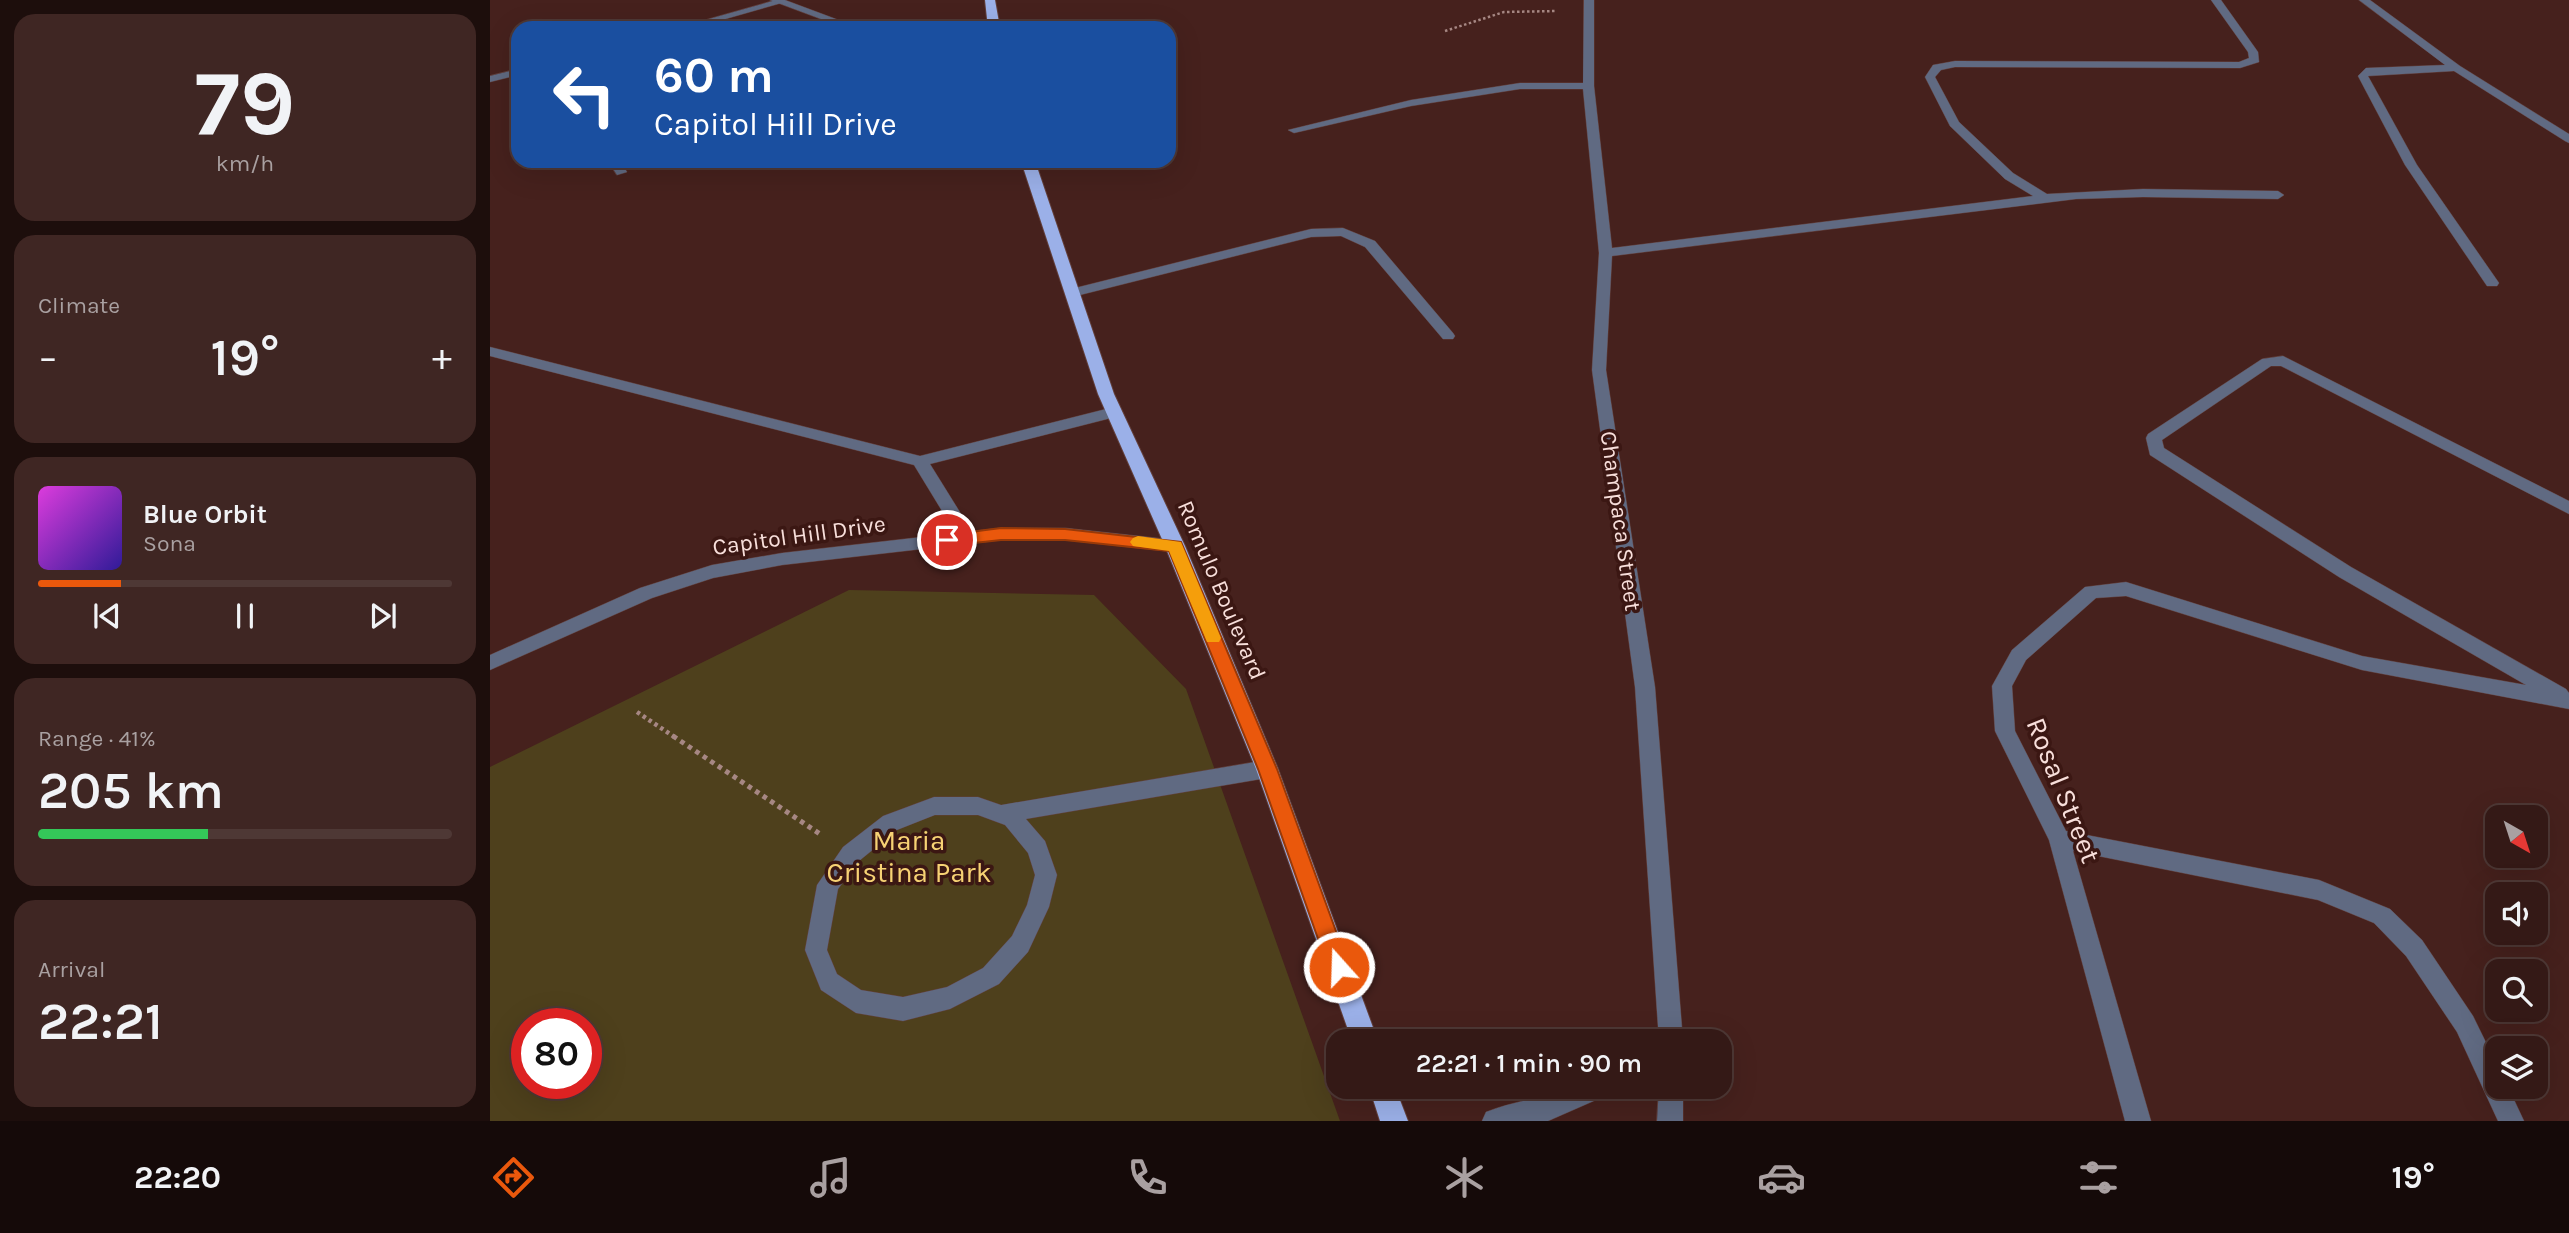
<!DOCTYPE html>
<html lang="en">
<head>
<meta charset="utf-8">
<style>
  body { margin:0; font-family:Karla,sans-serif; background:#3f2623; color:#f1f3f6; height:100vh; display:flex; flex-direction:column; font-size:26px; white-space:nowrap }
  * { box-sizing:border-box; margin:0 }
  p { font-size:23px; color:#a9a0a1 }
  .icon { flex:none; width:38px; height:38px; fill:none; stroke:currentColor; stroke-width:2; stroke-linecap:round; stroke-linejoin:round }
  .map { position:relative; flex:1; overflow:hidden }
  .sheet { display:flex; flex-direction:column; gap:14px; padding:14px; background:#1d0e0c; width:490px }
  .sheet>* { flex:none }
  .guide { position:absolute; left:21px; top:21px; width:665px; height:147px; border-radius:21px; box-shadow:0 7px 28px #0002,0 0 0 2px #4e3835; background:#1a4fa0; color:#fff; overflow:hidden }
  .needle { width:46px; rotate:141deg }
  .controls { position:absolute; left:1995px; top:805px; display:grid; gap:14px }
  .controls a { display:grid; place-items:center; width:63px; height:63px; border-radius:14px; background:#341916; box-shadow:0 7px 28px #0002,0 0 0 2px #4e3835; font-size:35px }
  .speed { position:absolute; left:21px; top:1008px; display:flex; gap:14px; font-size:35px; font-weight:700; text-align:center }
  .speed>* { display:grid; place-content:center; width:91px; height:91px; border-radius:50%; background:#341916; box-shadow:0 7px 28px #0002,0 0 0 2px #4e3835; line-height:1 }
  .speed .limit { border:10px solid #d22; background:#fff; color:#111 }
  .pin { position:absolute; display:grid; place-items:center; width:60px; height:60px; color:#fff; margin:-30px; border:4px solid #fff; border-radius:50%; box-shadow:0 2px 7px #0007 }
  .me { position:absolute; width:77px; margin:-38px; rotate:340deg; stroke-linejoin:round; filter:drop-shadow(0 0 5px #0008) }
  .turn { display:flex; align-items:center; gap:24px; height:147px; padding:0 28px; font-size:32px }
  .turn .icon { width:91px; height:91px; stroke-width:2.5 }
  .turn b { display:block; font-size:49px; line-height:60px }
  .big { font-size:52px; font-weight:600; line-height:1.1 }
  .sheet .tile { flex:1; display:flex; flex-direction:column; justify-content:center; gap:10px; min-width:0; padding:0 24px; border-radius:21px; background:#3f2623 }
  .sheet .dial { align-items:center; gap:0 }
  .dial b { font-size:91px; line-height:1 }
  .song { display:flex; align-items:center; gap:21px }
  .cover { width:84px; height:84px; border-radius:10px; background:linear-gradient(135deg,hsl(300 70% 55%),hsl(250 70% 35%)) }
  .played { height:7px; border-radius:4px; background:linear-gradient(90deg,#ea580c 20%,#4e3835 20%) }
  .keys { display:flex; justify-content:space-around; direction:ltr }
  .heat { display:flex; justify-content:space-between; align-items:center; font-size:38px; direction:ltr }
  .charge { height:10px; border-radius:5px; background:linear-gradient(90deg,#34c759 41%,#4e3835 0) }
  .trip { position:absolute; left:836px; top:1029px; width:406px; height:70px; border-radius:21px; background:#341916; box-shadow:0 7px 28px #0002,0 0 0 2px #4e3835; font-weight:600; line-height:70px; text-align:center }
  .tab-bar { display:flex; height:112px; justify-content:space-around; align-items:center; background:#150a09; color:#a9a0a1 }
  .tab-bar .icon { width:49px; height:49px }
  .tab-bar .active { color:#ea580c }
  .tab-bar b { font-size:32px; color:#f1f3f6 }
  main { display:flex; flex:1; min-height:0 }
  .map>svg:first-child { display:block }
  .green { fill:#4e401c; fill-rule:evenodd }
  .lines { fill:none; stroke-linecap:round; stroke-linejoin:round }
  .service-casing { stroke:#623f3b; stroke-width:1 }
  .pedestrian-casing { stroke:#623f3b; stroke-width:1 }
  .minor-casing { stroke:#623f3b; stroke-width:1 }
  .tertiary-casing { stroke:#623f3b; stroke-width:1 }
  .trunk-casing { stroke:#623f3b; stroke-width:2 }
  .path-far2 { stroke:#a68783; stroke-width:2.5; stroke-dasharray:2.5 2.5; stroke-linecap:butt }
  .path-far1 { stroke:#a68783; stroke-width:4.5; stroke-dasharray:3.5 3.5; stroke-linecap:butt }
  .path { stroke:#a68783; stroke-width:5; stroke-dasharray:4.5 4.5; stroke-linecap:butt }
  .service { fill:#606a82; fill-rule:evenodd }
  .pedestrian { fill:#606a82; fill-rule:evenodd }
  .minor { fill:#606a82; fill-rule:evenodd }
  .tertiary { fill:#606a82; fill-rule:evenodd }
  .trunk { fill:#9bb0e8; fill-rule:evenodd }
  .route { fill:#ea580c; stroke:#983908; stroke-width:2 }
  .slow { fill:#f59e0b }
  .labels { text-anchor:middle; stroke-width:7; stroke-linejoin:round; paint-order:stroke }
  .street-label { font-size:23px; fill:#f8dfdb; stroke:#3b1713 }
  .near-street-label { font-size:28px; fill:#f8dfdb; stroke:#3b1713 }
  .near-park-label { font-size:28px; fill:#f7d274; stroke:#3b1713 }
</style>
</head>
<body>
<main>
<section class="sheet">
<div class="tile dial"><b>79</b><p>km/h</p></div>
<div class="tile"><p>Climate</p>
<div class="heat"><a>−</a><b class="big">19°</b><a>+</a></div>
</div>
<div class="tile">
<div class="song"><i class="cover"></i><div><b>Blue Orbit</b><p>Sona</p></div></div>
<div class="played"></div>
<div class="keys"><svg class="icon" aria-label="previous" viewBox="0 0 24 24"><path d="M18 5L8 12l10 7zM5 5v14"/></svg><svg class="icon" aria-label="pause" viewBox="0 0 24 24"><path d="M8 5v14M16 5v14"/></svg><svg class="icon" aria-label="next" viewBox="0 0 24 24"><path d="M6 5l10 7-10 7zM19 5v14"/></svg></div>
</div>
<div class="tile"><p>Range · 41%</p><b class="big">205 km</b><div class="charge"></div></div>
<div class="tile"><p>Arrival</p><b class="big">22:21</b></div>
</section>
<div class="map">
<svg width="2079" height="1121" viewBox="0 0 2079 1121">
  <rect width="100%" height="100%" fill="#46211d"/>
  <!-- green -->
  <path class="green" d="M359,590L604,595L696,689L850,1121H0V767ZM37,1024H96V1083H37Z"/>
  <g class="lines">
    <defs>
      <path id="service" d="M853,228L885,241L963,333L965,336L963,339H953L875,247L851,236L821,237L582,297L575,293L577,290L821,229Z"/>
      <path id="pedestrian" d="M777,760L784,763L787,769L784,775L777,778L536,819L555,841L567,875L559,907L538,952L509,984L460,1009L413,1021L366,1013L331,990L315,950L327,885L353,847L393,816L444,797H488L511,805ZM445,815H488L515,825L538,853L545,875L537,905L522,936L493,968L457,987L413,997L371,990L347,974L337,950L348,889L369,861L407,830Z"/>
      <path id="minor" d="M286,0L295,2L204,28H187Z
        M1094,0H1104V86L1122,248L1543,196L1515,179L1460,126L1435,77L1443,65L1465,61L1749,62L1759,58L1758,52L1721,0H1731L1768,52L1769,62L1750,68L1465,67L1451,70L1445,77L1469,122L1523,173L1557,194L1653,189L1788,191L1794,195L1788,199L1653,197L1586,199L1122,256L1116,370L1165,687L1193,1041H1169L1145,687L1102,370L1109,253L1093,89H1030L921,106L804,133L798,130L921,100L1030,83H1093Z
        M1869,0H1880L1970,66L2079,134V143L2075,141L1964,71L1878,76L1927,165L2009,283L2007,286H1997L1915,165L1868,76L1876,68L1955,65Z
        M28,69V75L0,82V76Z
        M118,161H130L137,172L127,175Z
        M0,347L430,456L624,407L632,412L629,416L440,464L486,538L477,544L471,542L424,465L0,356Z
        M1793,356L2079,501V514L1791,366H1781L1672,440L1674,448L1861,567L2076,689L2079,693V709L1872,670L1636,596L1606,598L1536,660L1522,686L1525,731L1576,831L1829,880L1900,909L1932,940L1983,1016L2007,1065V1087H2018L2034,1121H2008L1967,1032L1916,956L1884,923L1828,900L1583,851L1661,1121H1635L1559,840L1505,731L1502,686L1522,650L1595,587L1636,582L1872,656L2036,685L1849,577L1660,455L1656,438L1658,434L1772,359Z
        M1079,1087H1118L1115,1096L1058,1121H992L996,1112C1023,1101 1052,1099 1079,1087Z
        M1169,1087H1193V1121H1167Z"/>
      <path id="tertiary" d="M280,0H295L370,28H355Z
        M511,528H575L685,540L694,546L685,552L575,540H511L292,565L223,578L162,598L0,670V655L150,588L222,565L292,553Z"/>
      <path id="trunk" d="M495,0H505L510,28H498Z
        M531,161H545L624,394L695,546L788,769L888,1041H862L766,769L675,546L608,394Z
        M879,1087H905L918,1121H890Z"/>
    </defs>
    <!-- service casing -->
    <use href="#service" class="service-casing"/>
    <!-- pedestrian casing -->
    <use href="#pedestrian" class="pedestrian-casing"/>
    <!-- minor casing -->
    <use href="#minor" class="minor-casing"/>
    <!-- tertiary casing -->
    <use href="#tertiary" class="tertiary-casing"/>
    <!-- trunk casing -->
    <use href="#trunk" class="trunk-casing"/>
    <!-- path-far2 -->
    <path class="path-far2" d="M955,31L1014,12L1067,11"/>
    <!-- path-far1 -->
    <path class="path-far1" d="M147,712L186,738"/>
    <!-- path -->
    <path class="path" d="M183,736L330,834"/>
    <!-- service -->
    <use href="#service" class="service"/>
    <!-- pedestrian -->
    <use href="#pedestrian" class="pedestrian"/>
    <!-- minor -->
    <use href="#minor" class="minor"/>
    <!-- tertiary -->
    <use href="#tertiary" class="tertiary"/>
    <!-- trunk -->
    <use href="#trunk" class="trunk"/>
  </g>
  <!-- route -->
  <path class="route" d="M511,528L575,529L691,542L787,769L859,967L856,974L849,977L841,974L838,967L768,769L679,551L575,540H511L457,546L449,540L457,535Z"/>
  <!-- slow -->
  <path class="slow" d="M648,536L691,542L731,638L729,642H717L679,551L643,546L640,542L643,538Z"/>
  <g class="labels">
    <!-- street labels -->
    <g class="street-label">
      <text transform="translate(1131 521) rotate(82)" y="8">Champaca Street</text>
      <text transform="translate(309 535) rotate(-8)" y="8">Capitol Hill Drive</text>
      <text transform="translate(732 590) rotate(67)" y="8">Romulo Boulevard</text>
    </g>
    <!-- near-street labels -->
    <g class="near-street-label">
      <text transform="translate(1574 790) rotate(68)" y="10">Rosal Street</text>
    </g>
    <!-- near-park labels -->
    <g class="near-park-label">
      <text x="419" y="850">Maria<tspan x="419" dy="32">Cristina Park</tspan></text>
    </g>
  </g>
</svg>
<div class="controls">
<a><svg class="needle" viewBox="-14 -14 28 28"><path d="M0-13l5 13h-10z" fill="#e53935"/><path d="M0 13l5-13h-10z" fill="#a9a0a1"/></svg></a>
<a><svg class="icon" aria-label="sound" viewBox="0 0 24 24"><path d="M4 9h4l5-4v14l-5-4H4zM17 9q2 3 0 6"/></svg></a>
<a><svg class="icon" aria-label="search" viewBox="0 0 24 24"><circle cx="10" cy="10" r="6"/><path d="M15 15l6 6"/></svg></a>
<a><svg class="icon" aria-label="layers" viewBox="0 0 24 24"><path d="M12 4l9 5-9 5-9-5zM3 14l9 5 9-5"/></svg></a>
</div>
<div class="speed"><div class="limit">80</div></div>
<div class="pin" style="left:457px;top:540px;background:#d93025"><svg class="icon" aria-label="arrive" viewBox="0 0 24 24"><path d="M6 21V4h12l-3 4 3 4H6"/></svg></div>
<svg class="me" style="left:849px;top:967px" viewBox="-20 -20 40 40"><circle r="17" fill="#ea580c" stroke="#fff" stroke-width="3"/><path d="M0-11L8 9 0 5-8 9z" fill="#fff"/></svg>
<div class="trip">22:21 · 1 min · 90 m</div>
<div class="guide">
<div class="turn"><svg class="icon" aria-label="left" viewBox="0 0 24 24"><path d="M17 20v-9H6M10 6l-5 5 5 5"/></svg><div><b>60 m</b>Capitol Hill Drive</div></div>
</div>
</div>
</main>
<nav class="tab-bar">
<b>22:20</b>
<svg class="icon active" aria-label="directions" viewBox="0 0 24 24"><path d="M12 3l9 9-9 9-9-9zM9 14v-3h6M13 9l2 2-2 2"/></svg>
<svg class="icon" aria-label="music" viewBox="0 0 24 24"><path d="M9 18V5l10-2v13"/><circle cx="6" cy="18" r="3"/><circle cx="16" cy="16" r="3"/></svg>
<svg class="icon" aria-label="phone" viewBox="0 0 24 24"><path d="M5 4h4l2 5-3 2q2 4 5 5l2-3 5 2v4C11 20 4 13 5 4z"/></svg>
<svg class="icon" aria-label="climate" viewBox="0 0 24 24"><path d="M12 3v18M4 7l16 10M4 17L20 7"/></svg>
<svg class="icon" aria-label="car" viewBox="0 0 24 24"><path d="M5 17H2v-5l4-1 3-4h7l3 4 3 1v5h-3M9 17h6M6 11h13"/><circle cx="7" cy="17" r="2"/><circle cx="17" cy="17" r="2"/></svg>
<svg class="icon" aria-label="filters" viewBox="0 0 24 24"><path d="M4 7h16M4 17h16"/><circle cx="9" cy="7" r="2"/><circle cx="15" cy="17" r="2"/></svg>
<b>19°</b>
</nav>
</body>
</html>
